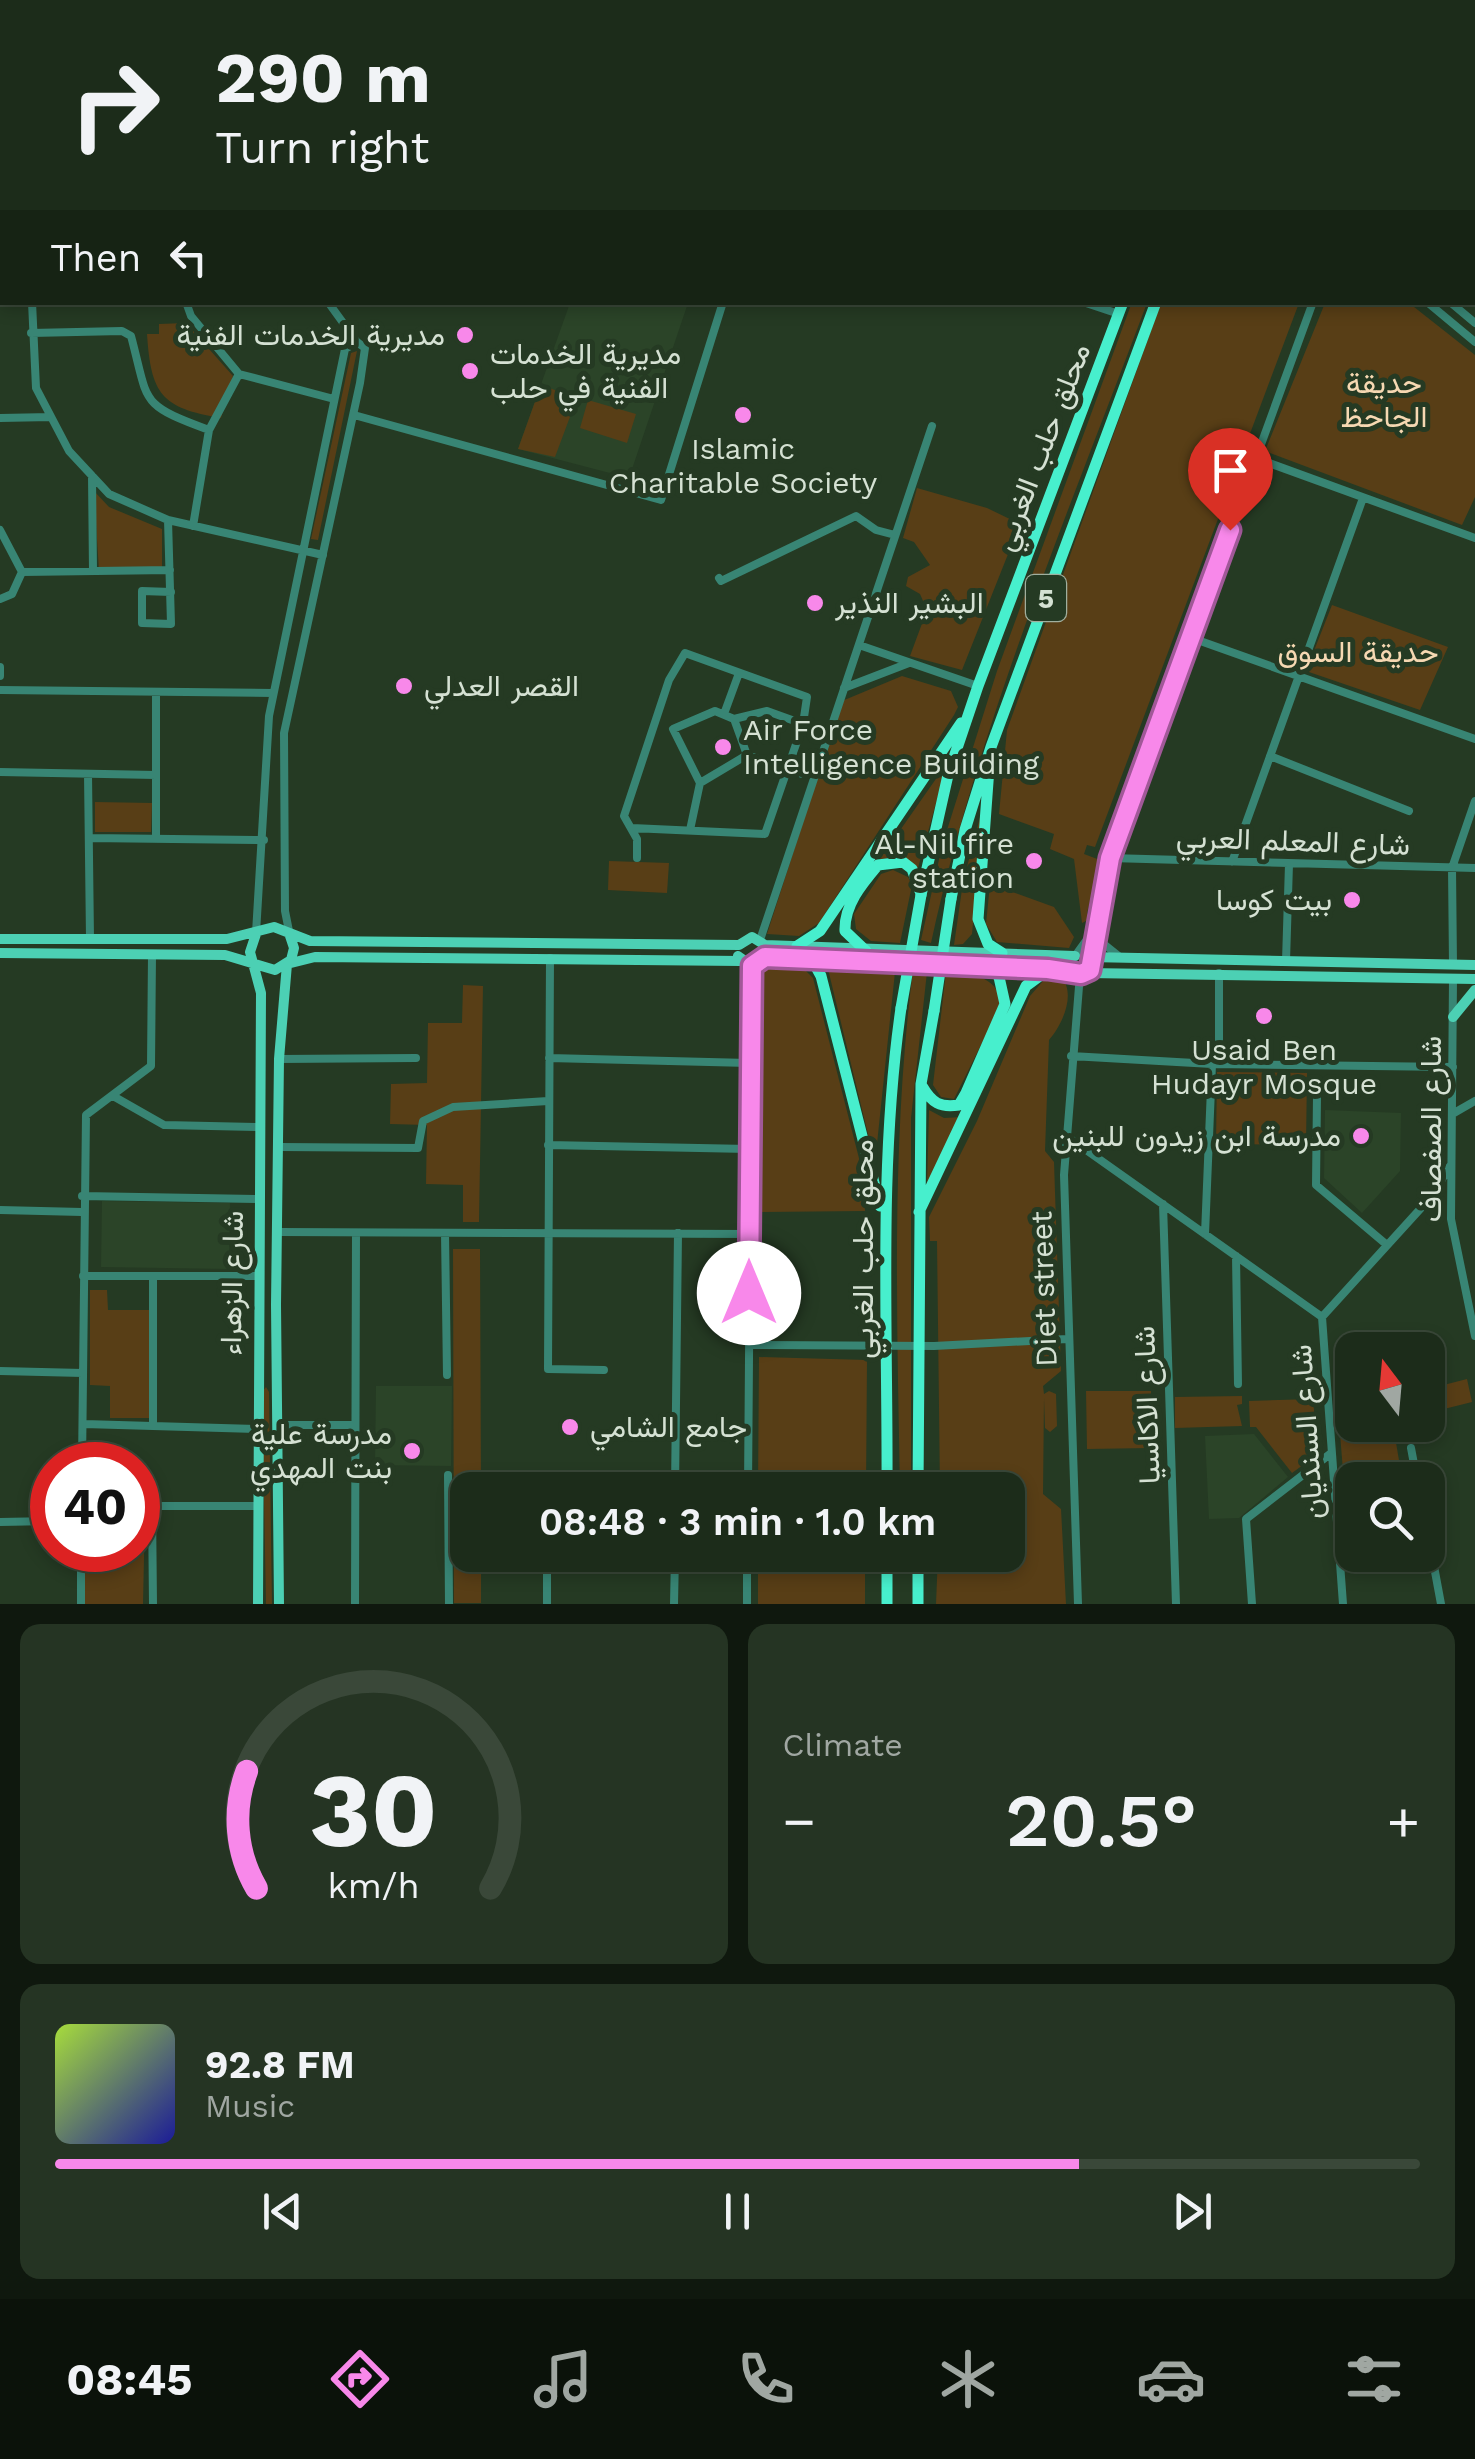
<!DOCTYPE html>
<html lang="en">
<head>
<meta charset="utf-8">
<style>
  body { margin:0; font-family:"Work Sans",Vazirmatn,sans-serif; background:#253423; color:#f1f3f6; height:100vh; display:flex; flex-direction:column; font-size:38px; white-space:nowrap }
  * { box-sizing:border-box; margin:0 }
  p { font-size:32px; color:#a0a7a2 }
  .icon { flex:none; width:55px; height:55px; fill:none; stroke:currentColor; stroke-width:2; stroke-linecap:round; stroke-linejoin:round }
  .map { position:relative; height:1604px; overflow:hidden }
  .drawer { display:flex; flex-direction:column; gap:20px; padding:20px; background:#0f180e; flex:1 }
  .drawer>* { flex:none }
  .hud { position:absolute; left:0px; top:0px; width:1475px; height:305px; box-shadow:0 5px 15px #0003,0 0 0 2px #3a4839; background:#1c2c1a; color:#f1f3f6; overflow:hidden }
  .needle { width:65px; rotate:344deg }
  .buttons { position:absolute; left:1335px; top:1332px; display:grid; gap:20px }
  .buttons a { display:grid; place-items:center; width:110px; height:110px; border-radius:20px; background:#1c2c1a; box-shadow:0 5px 15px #0003,0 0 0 2px #3a4839; font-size:50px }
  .speed { position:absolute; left:30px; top:1442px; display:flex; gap:20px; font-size:50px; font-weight:700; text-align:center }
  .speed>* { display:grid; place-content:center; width:130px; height:130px; border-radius:50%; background:#1c2c1a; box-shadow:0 5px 15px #0003,0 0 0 2px #3a4839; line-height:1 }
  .speed .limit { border:15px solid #d22; background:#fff; color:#111 }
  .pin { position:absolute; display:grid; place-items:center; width:85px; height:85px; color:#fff; margin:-102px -42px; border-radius:50% 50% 50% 0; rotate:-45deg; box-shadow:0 0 10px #0007 }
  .pin .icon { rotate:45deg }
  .me { position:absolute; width:110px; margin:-55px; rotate:0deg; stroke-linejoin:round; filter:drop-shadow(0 0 8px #0008) }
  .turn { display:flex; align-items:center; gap:35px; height:210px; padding:0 50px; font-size:45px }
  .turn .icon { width:130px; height:130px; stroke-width:2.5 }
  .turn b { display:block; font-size:70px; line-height:85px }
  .then { display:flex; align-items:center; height:95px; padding:0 50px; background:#0003; gap:20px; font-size:38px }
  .big { font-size:75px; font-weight:600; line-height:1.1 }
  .drawer .tile { flex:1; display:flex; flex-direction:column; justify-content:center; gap:15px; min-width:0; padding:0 35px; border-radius:20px; background:#253423 }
  .drawer .dial { align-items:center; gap:0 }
  .dial svg { height:260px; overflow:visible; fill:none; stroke:#3a4839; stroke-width:7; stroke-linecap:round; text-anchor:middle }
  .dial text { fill:#f1f3f6; stroke:none }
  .song { display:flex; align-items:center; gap:30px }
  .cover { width:120px; height:120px; border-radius:15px; background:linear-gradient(135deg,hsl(80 70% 55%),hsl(240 70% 35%)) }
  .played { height:10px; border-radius:5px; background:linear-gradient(90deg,#f888ea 75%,#3a4839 75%) }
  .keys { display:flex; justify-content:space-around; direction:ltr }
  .heat { display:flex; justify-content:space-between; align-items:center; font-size:55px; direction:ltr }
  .drawer .tiles { flex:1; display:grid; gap:20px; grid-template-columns:1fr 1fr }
  .tile:last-child { grid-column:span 2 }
  .trip { position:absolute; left:450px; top:1472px; width:575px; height:100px; border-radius:20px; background:#1c2c1a; box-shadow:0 5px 15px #0003,0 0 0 2px #3a4839; font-weight:600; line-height:100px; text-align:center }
  .menu { display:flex; height:160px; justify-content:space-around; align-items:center; background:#0b120a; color:#a0a7a2 }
  .menu .icon { width:70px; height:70px }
  .menu .active { color:#f888ea }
  .menu b { font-size:45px; color:#f1f3f6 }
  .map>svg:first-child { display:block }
  .built { fill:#2b4428 }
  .green { fill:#583e16 }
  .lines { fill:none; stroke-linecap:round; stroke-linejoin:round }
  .minor { stroke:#388574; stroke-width:8 }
  .major { stroke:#4cd0b4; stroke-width:10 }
  .highway { stroke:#47efcd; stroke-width:11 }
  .highway-bridge { stroke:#47efcd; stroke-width:11 }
  .route-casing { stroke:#a15898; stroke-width:25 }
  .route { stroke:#f888ea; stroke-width:18 }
  .poi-dot { fill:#f888ea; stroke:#253a23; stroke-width:4 }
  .labels { text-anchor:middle; stroke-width:10; stroke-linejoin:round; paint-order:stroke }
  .shield { fill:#253a23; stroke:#a0af9e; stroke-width:2.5 }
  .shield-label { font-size:28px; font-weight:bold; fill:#d5e1d3 }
  .poi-label { font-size:30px; fill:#d5e1d3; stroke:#253a23; text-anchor:end }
  .park-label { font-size:30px; fill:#f6d8b2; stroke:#253a23 }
  .street-label { font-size:30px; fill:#d5e1d3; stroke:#253a23 }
</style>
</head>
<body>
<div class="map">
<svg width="1475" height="1604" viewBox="0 0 1475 1604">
  <rect width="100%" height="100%" fill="#253a23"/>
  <!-- built -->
  <path class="built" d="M0,0H299L2,2L0,85Z
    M1407,0H1475V289L1472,2Z
    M570,303H688L629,478L518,449Z
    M1325,1110L1401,1113L1400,1171L1362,1213L1324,1178Z
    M102,1201L230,1203L229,1269L101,1267Z
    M376,1386H452L451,1466L375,1465Z
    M1254,1434L1288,1477L1239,1518L1209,1519L1205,1436Z"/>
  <!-- green -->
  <path class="green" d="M1132,302L1147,303C1068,514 979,722 931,943L921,940L942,846L997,671Z
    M1161,303H1299L1095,847L1087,845L1084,854L1100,860L1087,913L1090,919L1082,923L1074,859L1050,849L1054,834L999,814L1007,730Z
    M1325,303H1409L1475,355V497L1462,525L1265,451Z
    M186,323L233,376L221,418C161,408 151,394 147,334H159V324Z
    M357,351L318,540L311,539L351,353Z
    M541,385L577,398L555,457L518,449Z
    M588,400L636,414L627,443L580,428Z
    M917,488L987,508L1020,524L962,670L910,656L927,610L920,594L906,586L908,577L930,565L914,542L903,538Z
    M94,491L109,507L162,529V571H99Z
    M1332,605L1448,647L1420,710L1306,671Z
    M902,676L951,691L958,707L954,715L819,923L799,936L767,934L842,701Z
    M947,763L918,868L902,857L880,859Z
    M985,798L972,934L963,944L954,945L963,882Z
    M95,802L152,803L151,832H95Z
    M609,861L669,863L667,893L608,890Z
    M893,870L908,877L912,885L900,943L871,941L856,929L854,914L881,874Z
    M990,884L1054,907L1074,937L1069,948L997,942L986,924Z
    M764,965L804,969L813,978L862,1170L865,1211L758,1212L760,971Z
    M828,969L895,972L875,1163Z
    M913,970L927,972L911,1118V1490H900C897,1316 891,1143 913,970Z
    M946,972C972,975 995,974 1002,1003L954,1099L941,1097L933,1085Z
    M1062,978C1076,995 1062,1025 1049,1040L1045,1151L1054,1162L1061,1371L1043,1386L1044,1394L1049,1391L1056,1394L1057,1426L1050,1432L1045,1428L1044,1398L1043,1494L1061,1509L1066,1604H936L938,1555H1008V1490H940L937,1241H930L929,1217L977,1121L1030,996L1043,981Z
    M463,985L483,986L479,1222H463V1185L426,1184L427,1125L390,1124L391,1084L427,1083L428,1023H462Z
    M1217,1072L1307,1073L1306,1145L1216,1144Z
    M929,1110L944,1118L962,1117L927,1185Z
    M453,1249H480L481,1490H468V1555H481V1603H454Z
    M90,1290H107L108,1310H150L149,1418H110V1386L90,1385Z
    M759,1357L867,1360L866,1490H758Z
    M1467,1379L1472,1402L1428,1413V1389Z
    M266,1387L269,1392L272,1604H266L262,1392Z
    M1086,1391H1151V1448L1087,1449Z
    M1242,1396V1404L1237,1405L1242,1426L1175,1428V1397Z
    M1313,1399L1318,1454L1292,1473L1256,1427H1250L1249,1401Z
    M1352,1405V1425H1393L1401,1472L1344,1483L1338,1409Z
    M138,1512H145L143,1604H84L85,1550H138Z
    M758,1555H865V1604H758Z"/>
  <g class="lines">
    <!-- minor -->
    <path class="minor" d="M32,302L36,388L69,451L109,494L168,520L323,555
      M186,302L191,316L239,374L209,430
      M328,302L357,342
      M1083,302L1119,314
      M1427,302L1475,342
      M1450,302L1475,323
      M31,333L122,331L131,336C149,403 138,404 209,430L193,526
      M239,374L334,399
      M354,415L661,500L723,302
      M0,418L51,417
      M1258,459L1475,538
      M92,476L93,571
      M168,520L171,624L142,623V591L171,592
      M0,530L22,572L12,594L0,599
      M22,572L170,570
      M719,578L721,581L856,516L876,530L895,535
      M1189,637L1475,739
      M859,645L978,686
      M0,667V676
      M844,688L909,663
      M0,690L273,693
      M156,692V839
      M715,711L734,719L747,755L700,783L673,729Z
      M724,714L739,673
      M734,719L767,711L803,724
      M747,755L802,774
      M1270,756L1409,811
      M0,772L156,775
      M88,774L90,939
      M632,828L765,834L803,724L807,697L685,653L669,680L624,816L637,839V858
      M690,830L700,783
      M89,838L264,840
      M1110,858L1475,868
      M1232,862L1363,498
      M1097,931L1100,941L1120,957
      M256,933L269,716L345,349L357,342L365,348L360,383L284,733L285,911L290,936
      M760,940L932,426
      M1075,956L1093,931
      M1089,957L1110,858L1313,302
      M550,958L548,1369L604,1370
      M1286,961L1289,864
      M1453,965L1452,868L1475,801
      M1219,973V1064
      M1453,979L1451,1219L1475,1336
      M1071,1056L1212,1064L1453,1067
      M549,1058L749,1063
      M279,1059L416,1058
      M1317,1095L1316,1185L1387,1245
      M113,1096L164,1125L259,1127
      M1454,1113L1475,1101
      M1065,1135L1322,1317L1432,1196L1450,1166
      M548,1145L749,1149
      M280,1147L418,1148L423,1121L453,1107L548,1101
      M82,1196L259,1199
      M1163,1204L1176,1604
      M0,1210L82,1212
      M279,1232L749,1234
      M445,1233L447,1375
      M1205,1234L1212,1064
      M1236,1256L1238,1384
      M83,1276H256
      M153,1277V1425
      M1322,1317L1343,1604
      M749,1345L934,1346L1067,1339
      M0,1371L83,1373
      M84,1424L256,1429
      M277,1425H355
      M1411,1448L1417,1480
      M82,1465L86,1115L151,1066L152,955
      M448,1475L449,1604
      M546,1490V1482L602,1485
      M675,1490L678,1233
      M748,1490L752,966
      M138,1506H257
      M152,1506L153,1604
      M0,1522L52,1521
      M1428,1534L1441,1604
      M81,1550V1604
      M547,1555V1604
      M355,1604L356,1233
      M674,1604L675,1555
      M747,1604V1555
      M1078,1604L1064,1175L1080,974
      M1252,1604L1246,1519L1330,1454"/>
    <!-- major -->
    <path class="major" d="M256,934L250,952L261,993L258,1604
      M0,939H227L274,927L310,941L739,945L752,937L765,945L1075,956
      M0,953L225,955L275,970L291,960L294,948L290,936
      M738,956L752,966L765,957L1075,972
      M1089,957L1475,965
      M1087,973L1475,979
      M1453,1017L1475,990
      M279,1604L276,1305L279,1059L287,964L315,957L741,961"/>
    <!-- highway -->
    <path class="highway" d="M1237,2L1238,0
      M1270,2L1271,0
      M989,768L978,919L988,944L1002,953
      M921,895L948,775L978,686L1123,302
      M951,899L965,830L991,747L1156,302
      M797,946L820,931L961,723
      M866,951L845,931C844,905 862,884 878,865L903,862L912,869L920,891
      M800,958L815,965L821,976L880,1206
      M922,1086C932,1103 940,1108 959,1105L966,1093L1005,1004L999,977L989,966
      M919,1212L1026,986L1049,969
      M887,1490C888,1329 878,1168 901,1008
      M918,1490L921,1084L934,1011
      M887,1604V1555
      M918,1604V1555"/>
    <!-- highway-bridge -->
    <path class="highway-bridge" d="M901,1008L921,895
      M934,1011L951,899"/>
  </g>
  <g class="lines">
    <defs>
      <path id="route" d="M749,1293L752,966L765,957L1048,969L1081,974L1090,970L1110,858L1230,530"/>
    </defs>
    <!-- route casing -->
    <use href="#route" class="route-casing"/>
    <!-- route -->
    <use href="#route" class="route"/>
  </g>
  <!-- markers -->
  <g class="poi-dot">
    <circle cx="465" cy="335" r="10"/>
    <circle cx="470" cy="371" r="10"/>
    <circle cx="743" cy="415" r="10"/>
    <circle cx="815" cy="603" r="10"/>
    <circle cx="404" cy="686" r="10"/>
    <circle cx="723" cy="747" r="10"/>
    <circle cx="1034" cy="861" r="10"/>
    <circle cx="1352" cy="900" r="10"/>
    <circle cx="1264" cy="1016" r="10"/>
    <circle cx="1361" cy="1136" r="10"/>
    <circle cx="570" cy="1427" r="10"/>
    <circle cx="412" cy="1451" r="10"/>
  </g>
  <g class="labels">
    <!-- shield labels -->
    <rect class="shield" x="1026" y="575" width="40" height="46" rx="8"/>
    <g class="shield-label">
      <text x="1046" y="608">5</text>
    </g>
    <!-- poi labels -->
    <g class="poi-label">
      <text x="445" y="345">مديرية الخدمات الفنية</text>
      <text x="490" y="364" text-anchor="start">مديرية الخدمات<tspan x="490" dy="34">الفنية في حلب</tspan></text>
      <text x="743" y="459" text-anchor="middle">Islamic<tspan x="743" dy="34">Charitable Society</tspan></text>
      <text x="835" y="613" text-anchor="start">البشير النذير</text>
      <text x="424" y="696" text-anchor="start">القصر العدلي</text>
      <text x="743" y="740" text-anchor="start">Air Force<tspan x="743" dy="34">Intelligence Building</tspan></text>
      <text x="1014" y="854">Al-Nil fire<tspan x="1014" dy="34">station</tspan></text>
      <text x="1332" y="910">بيت كوسا</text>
      <text x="1264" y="1060" text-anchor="middle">Usaid Ben<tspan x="1264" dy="34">Hudayr Mosque</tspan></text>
      <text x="1341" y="1146">مدرسة ابن زيدون للبنين</text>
      <text x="590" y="1437" text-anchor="start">جامع الشامي</text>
      <text x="392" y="1444">مدرسة علية<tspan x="392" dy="34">بنت المهدي</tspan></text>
    </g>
    <!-- park labels -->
    <g class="park-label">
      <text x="1384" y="393">حديقة<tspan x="1384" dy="34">الجاحظ</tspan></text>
      <text x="1358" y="662">حديقة السوق</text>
    </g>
    <!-- street labels -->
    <g class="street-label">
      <text transform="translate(1042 447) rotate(-69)" y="10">محلق حلب الغربي</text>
      <text transform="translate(1293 841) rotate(2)" y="10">شارع المعلم العربي</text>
      <text transform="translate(1431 1129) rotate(-90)" y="10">شارع الصفصاف</text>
      <text transform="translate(863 1249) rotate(-90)" y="10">محلق حلب الغربي</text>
      <text transform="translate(232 1283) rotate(-89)" y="10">شارع الزهراء</text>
      <text transform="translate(1044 1289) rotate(-92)" y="10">Diet street</text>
      <text transform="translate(1147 1405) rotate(-92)" y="10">شارع الاكاسيا</text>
      <text transform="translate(1307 1432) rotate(-94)" y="10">شارع السنديان</text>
    </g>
  </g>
</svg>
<div class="buttons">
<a><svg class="needle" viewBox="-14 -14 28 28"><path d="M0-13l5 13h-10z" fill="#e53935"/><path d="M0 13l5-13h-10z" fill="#a0a7a2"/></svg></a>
<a><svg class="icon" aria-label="search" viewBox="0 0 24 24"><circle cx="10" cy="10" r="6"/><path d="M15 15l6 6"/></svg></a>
</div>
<div class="speed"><div class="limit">40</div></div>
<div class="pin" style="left:1230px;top:530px;background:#d93025"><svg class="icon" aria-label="arrive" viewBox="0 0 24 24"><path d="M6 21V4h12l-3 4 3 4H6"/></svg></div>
<svg class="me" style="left:749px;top:1293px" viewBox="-20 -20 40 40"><circle r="19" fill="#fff"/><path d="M0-13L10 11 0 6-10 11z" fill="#f888ea"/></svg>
<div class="trip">08:48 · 3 min · 1.0 km</div>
<div class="hud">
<div class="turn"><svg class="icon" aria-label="right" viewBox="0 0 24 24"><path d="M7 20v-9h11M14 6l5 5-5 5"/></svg><div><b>290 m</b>Turn right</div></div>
<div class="then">Then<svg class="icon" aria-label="left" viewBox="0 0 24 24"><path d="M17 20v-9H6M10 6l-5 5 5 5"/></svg></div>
</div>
</div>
<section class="drawer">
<div class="tiles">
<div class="tile dial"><svg viewBox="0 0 100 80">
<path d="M14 69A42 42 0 1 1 86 69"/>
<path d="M14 69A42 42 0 0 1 11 33" stroke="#f888ea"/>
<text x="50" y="56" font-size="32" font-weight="700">30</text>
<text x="50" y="72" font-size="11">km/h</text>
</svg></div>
<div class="tile"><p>Climate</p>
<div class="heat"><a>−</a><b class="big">20.5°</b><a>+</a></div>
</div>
<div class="tile">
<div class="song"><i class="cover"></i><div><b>92.8 FM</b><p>Music</p></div></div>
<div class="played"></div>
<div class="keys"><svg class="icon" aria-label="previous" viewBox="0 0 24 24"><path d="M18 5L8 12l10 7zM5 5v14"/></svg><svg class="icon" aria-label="pause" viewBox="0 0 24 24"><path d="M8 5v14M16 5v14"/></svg><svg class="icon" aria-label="next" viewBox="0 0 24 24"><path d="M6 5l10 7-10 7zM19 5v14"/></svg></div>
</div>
</div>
</section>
<nav class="menu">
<b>08:45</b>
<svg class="icon active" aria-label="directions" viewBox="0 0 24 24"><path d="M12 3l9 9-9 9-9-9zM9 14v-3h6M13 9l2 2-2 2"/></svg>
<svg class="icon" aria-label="music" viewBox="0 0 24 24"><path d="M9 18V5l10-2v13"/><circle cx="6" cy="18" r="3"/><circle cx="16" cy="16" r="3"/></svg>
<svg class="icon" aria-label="phone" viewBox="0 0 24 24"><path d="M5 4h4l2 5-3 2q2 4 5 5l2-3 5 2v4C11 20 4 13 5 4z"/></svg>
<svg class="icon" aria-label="climate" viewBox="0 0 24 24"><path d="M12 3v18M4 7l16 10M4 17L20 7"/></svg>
<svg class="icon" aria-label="car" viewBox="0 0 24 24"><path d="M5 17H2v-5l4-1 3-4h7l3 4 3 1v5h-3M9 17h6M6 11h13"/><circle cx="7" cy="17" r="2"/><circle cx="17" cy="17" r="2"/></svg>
<svg class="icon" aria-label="filters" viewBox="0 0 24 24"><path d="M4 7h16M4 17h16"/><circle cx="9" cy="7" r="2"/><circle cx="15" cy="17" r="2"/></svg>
</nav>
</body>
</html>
